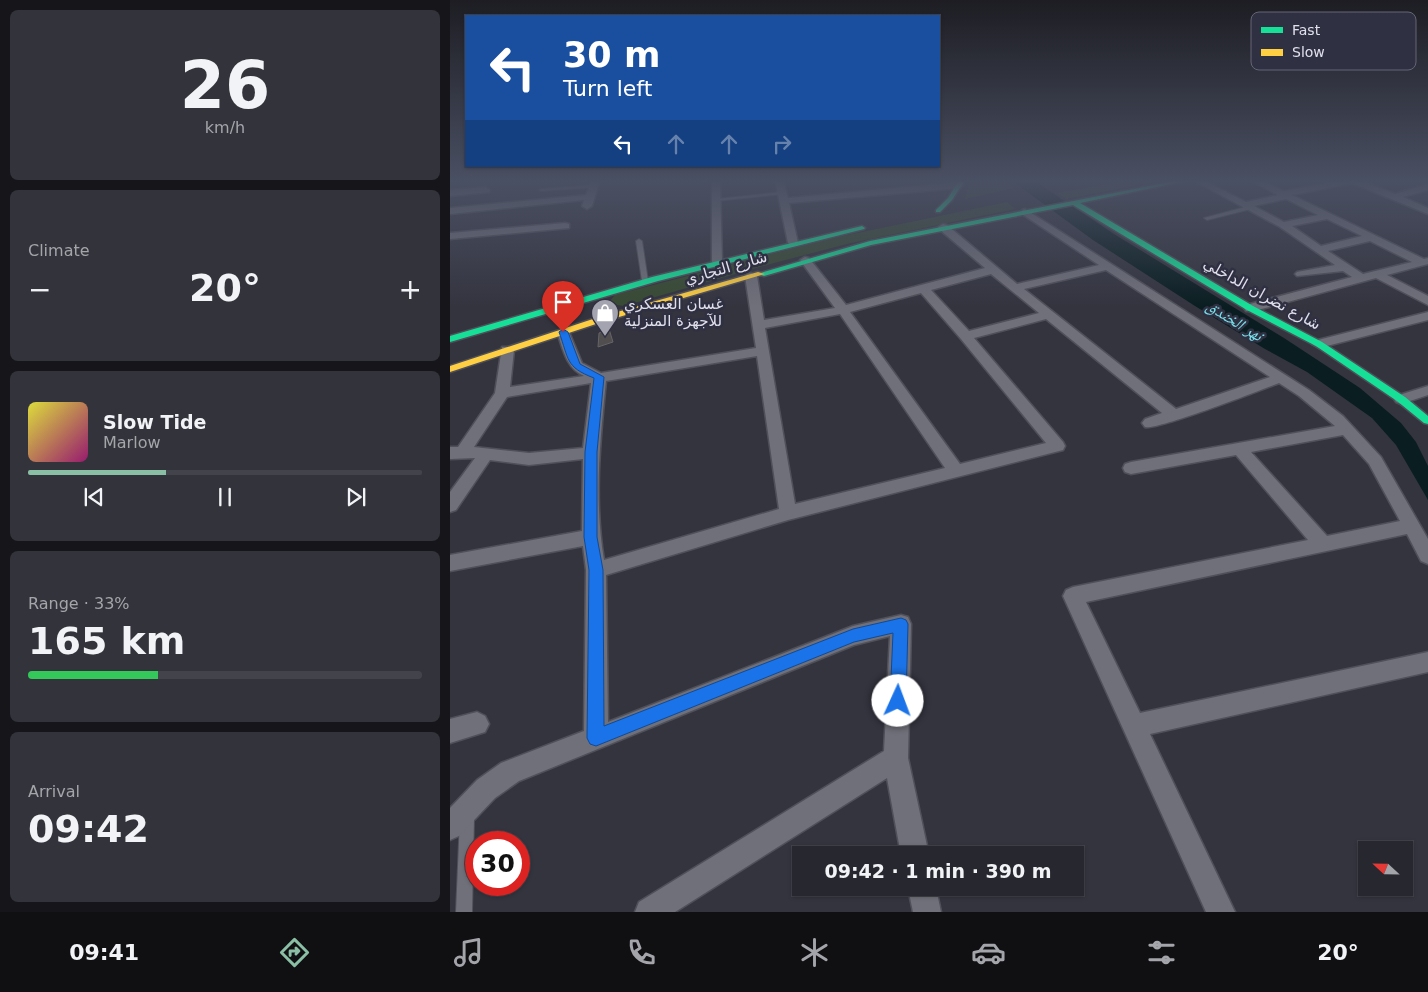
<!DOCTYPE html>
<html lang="en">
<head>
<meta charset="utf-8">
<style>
  body { margin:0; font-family:"DejaVu Sans","Noto Naskh Arabic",sans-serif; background:#33333b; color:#f1f3f6; height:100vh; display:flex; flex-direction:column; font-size:19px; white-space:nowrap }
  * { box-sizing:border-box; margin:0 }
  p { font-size:16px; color:#a4a5aa }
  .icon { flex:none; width:28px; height:28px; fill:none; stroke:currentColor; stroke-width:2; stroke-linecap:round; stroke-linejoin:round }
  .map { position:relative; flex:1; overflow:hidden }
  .details { display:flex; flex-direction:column; gap:10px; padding:10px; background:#15151a; width:450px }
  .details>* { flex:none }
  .banner { position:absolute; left:15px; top:15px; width:475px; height:152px; border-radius:0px; box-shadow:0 1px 4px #0004,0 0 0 1px #43444b; background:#1a4fa0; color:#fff; overflow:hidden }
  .needle { width:32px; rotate:292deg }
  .tools { position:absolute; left:908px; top:841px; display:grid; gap:10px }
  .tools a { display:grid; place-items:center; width:55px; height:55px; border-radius:0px; background:#27272f; box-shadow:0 1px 4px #0004,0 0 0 1px #43444b; font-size:25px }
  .speed { position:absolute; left:15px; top:831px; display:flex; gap:10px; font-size:25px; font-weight:700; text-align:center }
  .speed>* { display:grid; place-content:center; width:65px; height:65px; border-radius:50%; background:#27272f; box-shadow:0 1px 4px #0004,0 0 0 1px #43444b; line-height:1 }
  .speed .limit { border:8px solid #d22; background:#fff; color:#111 }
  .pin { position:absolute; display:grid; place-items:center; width:42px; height:42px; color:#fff; margin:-51px -21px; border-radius:50% 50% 50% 0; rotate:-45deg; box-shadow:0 0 5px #0007 }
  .pin .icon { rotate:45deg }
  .me { position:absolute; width:55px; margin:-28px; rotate:2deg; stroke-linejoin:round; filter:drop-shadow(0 0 4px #0008) }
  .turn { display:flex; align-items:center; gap:18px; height:105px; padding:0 15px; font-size:22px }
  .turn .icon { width:65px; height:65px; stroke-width:2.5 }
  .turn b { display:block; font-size:35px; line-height:42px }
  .lanes { display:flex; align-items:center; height:48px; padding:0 15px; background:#0003; justify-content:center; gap:25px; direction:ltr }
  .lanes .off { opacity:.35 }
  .big { font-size:38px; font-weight:600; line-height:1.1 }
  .details .widget { flex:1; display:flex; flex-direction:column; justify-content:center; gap:8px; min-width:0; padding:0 18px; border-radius:8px; background:#33333b }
  .details .dial { align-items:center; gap:0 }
  .dial b { font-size:65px; line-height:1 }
  .song { display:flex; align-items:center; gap:15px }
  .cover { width:60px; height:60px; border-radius:8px; background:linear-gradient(135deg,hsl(60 70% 55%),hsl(320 70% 35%)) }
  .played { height:5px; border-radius:2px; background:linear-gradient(90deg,#8abfa5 35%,#43444b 35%) }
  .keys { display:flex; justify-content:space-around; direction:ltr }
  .heat { display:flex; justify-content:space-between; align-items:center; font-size:28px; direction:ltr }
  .charge { height:8px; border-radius:4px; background:linear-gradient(90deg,#34c759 33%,#43444b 0) }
  .trip { position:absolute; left:342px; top:846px; width:292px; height:50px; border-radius:0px; background:#27272f; box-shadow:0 1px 4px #0004,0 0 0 1px #43444b; font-weight:600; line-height:50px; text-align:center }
  .tabs { display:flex; height:80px; justify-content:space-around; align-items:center; background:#101013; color:#a4a5aa }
  .tabs .icon { width:35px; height:35px }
  .tabs .current { color:#8abfa5 }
  .tabs b { font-size:22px; color:#f1f3f6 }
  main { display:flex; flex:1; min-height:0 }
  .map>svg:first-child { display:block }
  .green { fill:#384b33 }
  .water { fill:#0a1e21 }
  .building { fill:#504e4f; stroke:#676465 }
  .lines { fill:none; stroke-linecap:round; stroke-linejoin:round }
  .lane-casing { stroke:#50505a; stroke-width:2 }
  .street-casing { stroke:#50505a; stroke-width:3 }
  .fast-casing { stroke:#50505a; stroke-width:3 }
  .slow-casing { stroke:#50505a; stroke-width:3 }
  .lane { fill:#70707a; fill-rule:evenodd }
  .street { fill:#70707a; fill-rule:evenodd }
  .fast { fill:#16e098; fill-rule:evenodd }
  .slow { fill:#ffcf43; fill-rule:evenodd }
  .route { fill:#1a73e8; stroke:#114b97 }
  .labels { text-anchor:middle; stroke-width:5; stroke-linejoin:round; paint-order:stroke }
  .far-street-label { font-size:15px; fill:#e0e0ed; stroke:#303043 }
  .far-poi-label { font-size:15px; fill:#e0e0ed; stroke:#303043; text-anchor:start }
  .far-water-label { font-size:16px; font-style:italic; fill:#77e4ed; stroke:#303043 }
  .key { fill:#303043; stroke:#656576; stroke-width:1 }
  .key-label { font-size:14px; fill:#e0e0ed }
</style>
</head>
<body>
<main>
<section class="details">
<div class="widget dial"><b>26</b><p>km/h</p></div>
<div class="widget"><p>Climate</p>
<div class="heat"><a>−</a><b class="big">20°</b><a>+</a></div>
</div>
<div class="widget">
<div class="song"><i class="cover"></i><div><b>Slow Tide</b><p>Marlow</p></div></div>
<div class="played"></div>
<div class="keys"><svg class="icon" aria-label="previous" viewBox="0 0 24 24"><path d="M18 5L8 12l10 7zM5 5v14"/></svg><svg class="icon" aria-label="pause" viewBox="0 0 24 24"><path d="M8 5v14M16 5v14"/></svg><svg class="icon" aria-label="next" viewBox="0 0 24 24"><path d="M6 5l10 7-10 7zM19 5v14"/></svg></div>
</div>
<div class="widget"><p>Range · 33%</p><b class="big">165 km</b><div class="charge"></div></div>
<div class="widget"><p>Arrival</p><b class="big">09:42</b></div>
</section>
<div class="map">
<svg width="978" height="912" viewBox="0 0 978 912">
  <rect width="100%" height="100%" fill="#34343f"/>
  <!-- green -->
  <path class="green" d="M520,180H553L565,188L515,199Z
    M677,180H713L616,199L607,193Z
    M557,202L565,209L401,243L324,263L174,306L167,305L159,302L165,295L383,238Z"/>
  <!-- water -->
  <path class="water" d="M561,180H583L664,234L834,338L910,388L951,423L966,442L978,466V500L946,445L922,418L857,372L815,349L745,306L643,240Z"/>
  <!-- building -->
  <path class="building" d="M159,329L163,342L148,347L149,333Z"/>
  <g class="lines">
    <defs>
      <path id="lane" d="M144,185H146V187L91,191L89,190L91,189Z
        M332,192H334V194L266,201L264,200L266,199Z
        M799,206L801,207V209L757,220L754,218Z
        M189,239L192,241L198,281L195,283L192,281L186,241Z
        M17,811L22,813L24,818L22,912H6L10,818L12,813Z"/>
      <path id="street" d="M142,180H150L142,206L137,209L132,206L134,200L0,214V208L136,195Z
        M262,180H270L272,262L267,265L262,262Z
        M325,180H333L338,198L510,182L514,185L510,188L339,203L348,243L343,246L338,243Z
        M743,180H753L796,202L828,195L800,180H810L834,191L893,180H910L945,194L978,184V190L953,197L978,208V214L902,183L842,195L974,259L978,258V264L937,275L978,296V305L926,278L804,311H796L794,308L796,305L902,277L893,271L847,276L845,274L847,272L885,265L830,227ZM836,199L868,215L834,222L804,206ZM877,219L912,236L871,246L842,226ZM920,241L962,262L913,274L878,251Z
        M36,187L40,190L39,192L0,196V190Z
        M575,209L859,390L893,416L931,457L978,539V564L971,561L957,534L636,602L690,713L978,652V672L700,734L785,912H756L613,596L616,590L623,587L858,540L786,455L681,474L675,472L673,468L675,464L681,462L885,426L849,396L829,383C808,391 708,430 695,427L692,423L695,419L712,413L596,319L524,338L613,442L615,446L613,450L338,520L156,575L158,722L403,626L451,615L458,617L461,624L458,758L479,855H451L437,778L225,912H185L189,902L434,751L440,636L404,645L69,781L45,798L9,836L0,840V808L27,780L51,763L134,731L136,570L133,546L0,571V555L132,531L133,459L79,465L40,460L6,510L0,512V492L25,458L0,459V447H8L45,393L52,347H62L64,350L60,387L134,376C116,368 113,349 107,332L113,328L119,332L132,363L151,373L306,348L295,276L297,274L301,273L307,276L314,320L385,308L350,260L355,257L359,258L396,305L535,268L489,229L488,227L493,224L497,225L567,284L649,265L572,214V210ZM656,270L820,377L726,409L574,289ZM541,274L589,313L519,331L481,290ZM471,293L511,339L596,443L510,464L400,312ZM390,314L495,468L345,504L315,328ZM307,356L329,509L154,560C144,501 150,440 156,381ZM141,383L133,448L79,453L24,447L57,397ZM893,435L919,464L950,521L877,536L801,452Z
        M115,223L119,224V228L0,239V233Z
        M978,312V320L869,348L862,344L864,341Z
        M978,386V395L951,404L946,402L944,399L946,396Z
        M27,712L35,716L39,724L35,732L0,743V719Z
        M458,888H486L491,912H463Z"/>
      <path id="fast" d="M509,180H515L502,200L490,212H486V210L498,198Z
        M730,180H740L630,203L803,306L872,342L955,397L978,416V424L974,423L947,401L866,346L797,310L623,205L421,245L314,276L307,274L420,241Z
        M412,226L415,228L414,229L208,281L0,342V336L202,277Z"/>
      <path id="slow" d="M308,272L315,274L152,322L0,372V366L146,318Z"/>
    </defs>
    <!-- lane casing -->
    <use href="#lane" class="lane-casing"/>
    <!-- street casing -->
    <use href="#street" class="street-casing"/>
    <!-- fast casing -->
    <use href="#fast" class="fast-casing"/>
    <!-- slow casing -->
    <use href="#slow" class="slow-casing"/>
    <!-- lane -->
    <use href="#lane" class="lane"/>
    <!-- street -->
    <use href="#street" class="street"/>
    <!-- fast -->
    <use href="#fast" class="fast"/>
    <!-- slow -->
    <use href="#slow" class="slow"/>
  </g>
  <!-- sky -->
  <linearGradient id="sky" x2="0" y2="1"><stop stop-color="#1d1d23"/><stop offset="0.59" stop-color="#4a5063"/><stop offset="1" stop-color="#4a5063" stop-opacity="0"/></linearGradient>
  <rect width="978" height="307" fill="url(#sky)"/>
  <!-- route -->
  <path class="route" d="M113,329L118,332L130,364L154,377L147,452V537L153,570L154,726L403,629L451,618L456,620L458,624L456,701L454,706L448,709L442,706L440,701L443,633L404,642L146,746L140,744L137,738L139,570L134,537L135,452L144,378C115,367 119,359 109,332Z"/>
  <!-- icons -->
  <defs>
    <symbol id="shop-pin" viewBox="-11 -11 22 30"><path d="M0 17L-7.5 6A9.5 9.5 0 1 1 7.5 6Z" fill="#a4a4b0" stroke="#303043"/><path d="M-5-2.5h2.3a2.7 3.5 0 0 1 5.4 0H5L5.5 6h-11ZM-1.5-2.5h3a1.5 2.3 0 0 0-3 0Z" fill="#fff"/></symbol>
  </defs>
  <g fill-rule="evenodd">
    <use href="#shop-pin" x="139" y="297" width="32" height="43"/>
  </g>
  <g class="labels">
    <!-- far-street labels -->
    <g class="far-street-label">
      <text transform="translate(276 268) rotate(-16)" y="5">شارع التجاري</text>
      <text transform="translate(812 294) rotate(29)" y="5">شارع نضران الداخلي</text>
    </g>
    <!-- far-poi labels -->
    <g class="far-poi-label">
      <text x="174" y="309">غسان العسكري<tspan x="174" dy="17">للآجهزة المنزلية</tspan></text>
    </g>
    <!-- far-water labels -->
    <g class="far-water-label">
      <text transform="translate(785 320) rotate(32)" y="6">نهر الخندق</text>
    </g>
  </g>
  <!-- legend -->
  <rect x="801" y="12" width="165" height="58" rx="8" class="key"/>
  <rect x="811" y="27" width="22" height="6" fill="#16e098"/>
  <rect x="811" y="49" width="22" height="7" fill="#ffcf43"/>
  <g class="key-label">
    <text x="842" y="35">Fast</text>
    <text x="842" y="57">Slow</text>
  </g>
</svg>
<div class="tools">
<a><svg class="needle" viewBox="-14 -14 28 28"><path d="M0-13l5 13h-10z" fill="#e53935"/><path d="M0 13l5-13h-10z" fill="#a4a5aa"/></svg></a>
</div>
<div class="speed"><div class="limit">30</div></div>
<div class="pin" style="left:113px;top:332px;background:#d93025"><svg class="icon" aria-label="arrive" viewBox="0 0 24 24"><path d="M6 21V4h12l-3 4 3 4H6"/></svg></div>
<svg class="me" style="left:448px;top:701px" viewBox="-20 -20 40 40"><circle r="19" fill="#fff"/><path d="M0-13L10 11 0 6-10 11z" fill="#1a73e8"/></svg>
<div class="trip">09:42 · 1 min · 390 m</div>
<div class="banner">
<div class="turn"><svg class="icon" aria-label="left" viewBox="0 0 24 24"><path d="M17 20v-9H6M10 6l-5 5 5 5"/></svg><div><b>30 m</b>Turn left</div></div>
<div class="lanes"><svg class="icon" aria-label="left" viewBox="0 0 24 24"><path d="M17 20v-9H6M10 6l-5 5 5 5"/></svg><svg class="icon off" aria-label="ahead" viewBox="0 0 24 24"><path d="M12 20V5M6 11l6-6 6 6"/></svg><svg class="icon off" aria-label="ahead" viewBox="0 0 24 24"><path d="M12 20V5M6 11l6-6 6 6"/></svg><svg class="icon off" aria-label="right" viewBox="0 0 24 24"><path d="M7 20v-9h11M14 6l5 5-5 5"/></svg></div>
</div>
</div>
</main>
<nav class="tabs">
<b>09:41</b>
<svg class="icon current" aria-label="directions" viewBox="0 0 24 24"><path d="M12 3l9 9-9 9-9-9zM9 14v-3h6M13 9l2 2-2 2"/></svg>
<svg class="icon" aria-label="music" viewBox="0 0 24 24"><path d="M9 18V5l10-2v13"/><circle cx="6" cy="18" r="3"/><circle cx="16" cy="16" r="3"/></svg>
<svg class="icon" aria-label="phone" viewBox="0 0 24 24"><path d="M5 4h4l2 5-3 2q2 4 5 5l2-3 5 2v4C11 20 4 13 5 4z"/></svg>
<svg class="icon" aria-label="climate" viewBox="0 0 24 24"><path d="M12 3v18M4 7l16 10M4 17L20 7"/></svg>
<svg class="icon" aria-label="car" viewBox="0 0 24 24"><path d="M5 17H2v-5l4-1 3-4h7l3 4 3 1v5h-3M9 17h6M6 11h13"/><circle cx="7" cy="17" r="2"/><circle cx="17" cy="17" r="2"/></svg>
<svg class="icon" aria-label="filters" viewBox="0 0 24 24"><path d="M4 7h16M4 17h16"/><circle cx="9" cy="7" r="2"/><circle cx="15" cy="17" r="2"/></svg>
<b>20°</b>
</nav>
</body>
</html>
